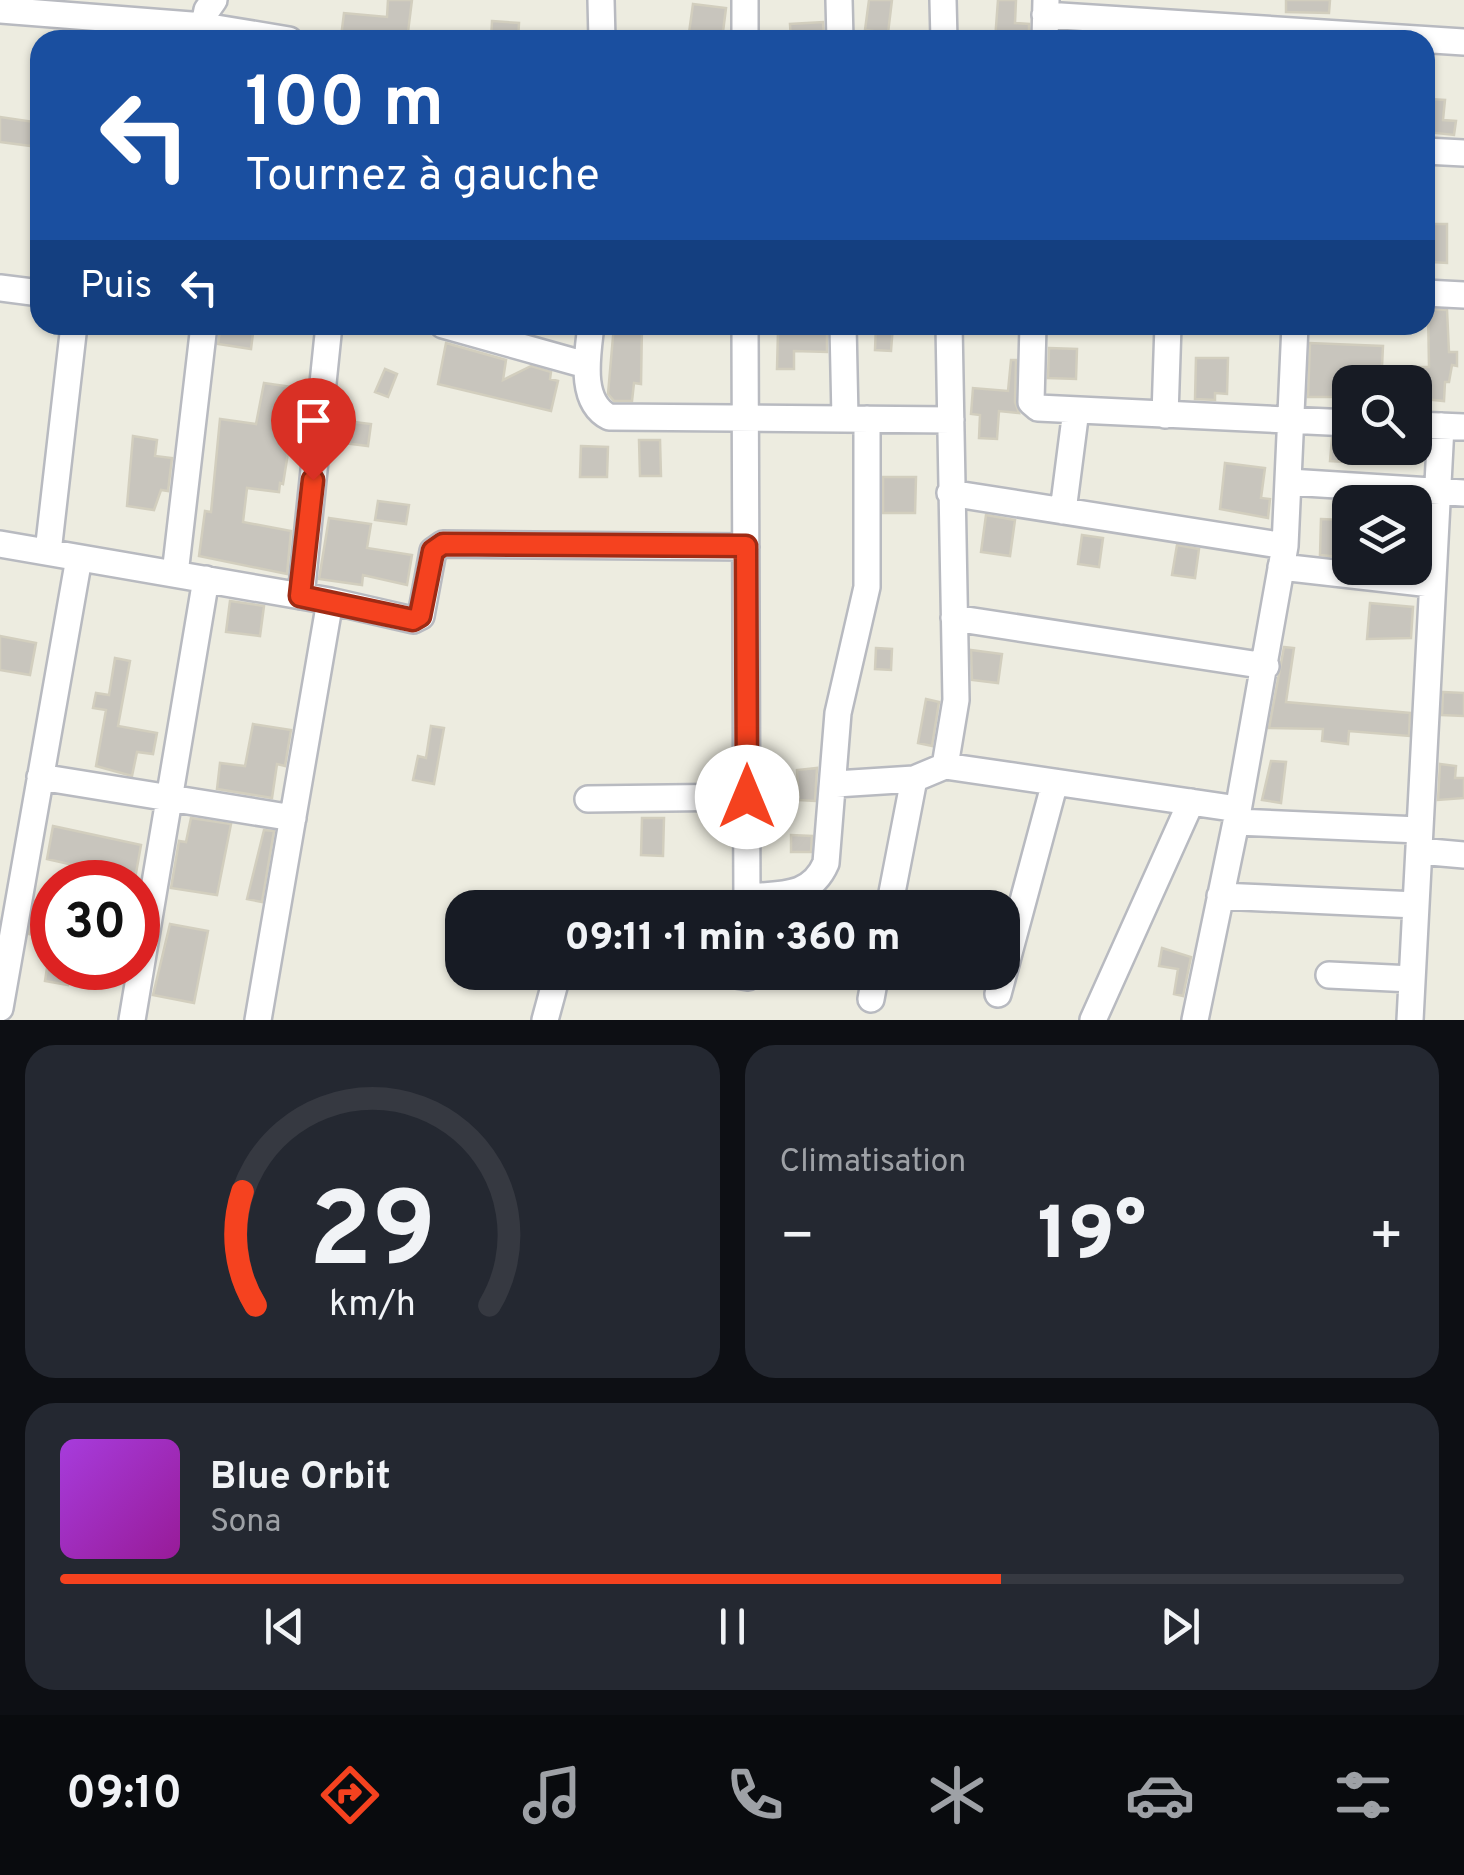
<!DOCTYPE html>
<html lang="fr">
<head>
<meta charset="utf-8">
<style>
  body { margin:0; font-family:Overpass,sans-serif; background:#242831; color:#f1f3f6; height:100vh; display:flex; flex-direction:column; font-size:38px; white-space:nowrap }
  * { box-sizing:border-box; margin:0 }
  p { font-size:32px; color:#9ea1a6 }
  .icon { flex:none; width:55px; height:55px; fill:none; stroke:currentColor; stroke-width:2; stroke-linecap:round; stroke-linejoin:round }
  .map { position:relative; height:1020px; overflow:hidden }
  .sheet { display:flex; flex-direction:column; gap:25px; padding:25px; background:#0d0f14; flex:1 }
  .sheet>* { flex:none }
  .banner { position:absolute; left:30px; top:30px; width:1405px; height:305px; border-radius:30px; box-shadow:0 2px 8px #0004; background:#1a4fa0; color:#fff; overflow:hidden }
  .controls { position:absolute; left:1332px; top:365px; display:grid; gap:20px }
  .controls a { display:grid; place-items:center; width:100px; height:100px; border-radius:20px; background:#171b24; box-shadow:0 2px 8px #0004; font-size:50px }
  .speed { position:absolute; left:30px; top:860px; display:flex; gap:20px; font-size:50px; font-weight:700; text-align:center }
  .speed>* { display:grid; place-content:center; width:130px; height:130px; border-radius:50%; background:#171b24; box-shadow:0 2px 8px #0004; line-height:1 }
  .speed .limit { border:15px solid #d22; background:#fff; color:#111 }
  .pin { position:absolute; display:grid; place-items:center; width:85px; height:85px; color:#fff; margin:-102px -42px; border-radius:50% 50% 50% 0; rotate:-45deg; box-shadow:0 0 10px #0007 }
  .pin .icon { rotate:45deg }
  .me { position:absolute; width:110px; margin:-55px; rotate:0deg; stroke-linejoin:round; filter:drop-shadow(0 0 8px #0008) }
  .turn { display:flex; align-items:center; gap:35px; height:210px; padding:0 50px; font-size:45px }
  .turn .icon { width:130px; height:130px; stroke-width:2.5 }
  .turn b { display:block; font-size:70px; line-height:85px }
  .then { display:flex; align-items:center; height:95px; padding:0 50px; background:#0003; gap:20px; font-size:38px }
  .big { font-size:75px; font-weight:800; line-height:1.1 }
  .sheet .tile { flex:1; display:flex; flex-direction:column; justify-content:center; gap:15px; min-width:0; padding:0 35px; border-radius:30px; background:#242831 }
  .sheet .dial { align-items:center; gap:0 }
  .dial svg { height:260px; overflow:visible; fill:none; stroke:#363941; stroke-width:7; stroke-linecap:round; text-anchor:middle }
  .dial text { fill:#f1f3f6; stroke:none }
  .song { display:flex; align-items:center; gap:30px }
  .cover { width:120px; height:120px; border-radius:15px; background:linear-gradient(135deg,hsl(280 70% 55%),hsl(300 70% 35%)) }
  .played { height:10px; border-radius:5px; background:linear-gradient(90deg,#f5421f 70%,#363941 70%) }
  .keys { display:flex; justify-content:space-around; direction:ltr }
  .heat { display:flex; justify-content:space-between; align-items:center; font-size:55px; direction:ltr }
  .sheet .tiles { flex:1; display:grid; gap:25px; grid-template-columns:1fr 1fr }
  .tile:last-child { grid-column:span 2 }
  .trip { position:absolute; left:445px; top:890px; width:575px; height:100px; border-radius:30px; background:#171b24; box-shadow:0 2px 8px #0004; font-weight:800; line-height:100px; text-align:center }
  .tab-bar { display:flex; height:160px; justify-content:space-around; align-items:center; background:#090b0e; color:#9ea1a6 }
  .tab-bar .icon { width:70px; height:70px }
  .tab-bar .selected { color:#f5421f }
  .tab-bar b { font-size:45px; color:#f1f3f6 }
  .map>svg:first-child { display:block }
  .building { fill:#c8c5bd; stroke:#d2cebe; stroke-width:2.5 }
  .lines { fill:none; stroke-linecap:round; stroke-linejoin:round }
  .minor-casing { stroke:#b8bac0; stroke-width:30 }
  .minor { stroke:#fff; stroke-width:25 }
  .route-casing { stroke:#9f2b14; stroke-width:25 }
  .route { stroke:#f5421f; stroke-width:18 }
</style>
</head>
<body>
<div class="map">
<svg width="1464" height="1020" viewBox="0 0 1464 1020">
  <rect width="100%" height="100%" fill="#edece0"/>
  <!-- building -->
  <path class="building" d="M388,0H412L407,40L341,37L344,13L387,17Z
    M869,0H892L888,33L865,30Z
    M998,0H1016L1015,23L1029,24V40H995Z
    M1286,0H1330L1329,13L1286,12Z
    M693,4L726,8L722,40H688Z
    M492,21L519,23L518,40H491Z
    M823,22L824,39L791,40L790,24Z
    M1429,99L1445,100L1443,120L1456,121L1454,135L1426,132Z
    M0,117L34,122L31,146L0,142Z
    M1433,224H1447V263L1431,262Z
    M1428,309L1447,310L1449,352H1457V366L1452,365L1449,382H1445L1444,401L1415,398V382H1344V397H1308L1310,343L1383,346L1382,367H1429Z
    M221,325H254L251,349L218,344Z
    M614,325H642L641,384L634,383L632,401H614L608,394Z
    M797,325H827V352L794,351V369H777L778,331L797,332Z
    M876,325H893L891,351L875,350Z
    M446,343L506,360L503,380L531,366L551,372L550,379L558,381L551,411L438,384Z
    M1049,348L1077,349L1076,379L1048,378Z
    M1196,358H1228L1227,394L1215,393V400L1195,399Z
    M1011,360H1016L1015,402L1019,413L999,411L997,439L979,438L980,415L971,414L973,388L1008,391Z
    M385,369L397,374L388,397L375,392Z
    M264,383L306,389L303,423L293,422L283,484L280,483L279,492L247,488L243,522L291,531L287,574L199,556L205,511L211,512L220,419L256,424Z
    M338,420L371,424L368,446L335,442Z
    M133,436L157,440L155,456L172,458L168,491L161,490L154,510L127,506Z
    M1332,438L1346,440L1345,462L1330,461Z
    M639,440H660L661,476H640Z
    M581,446L608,447L607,477H580Z
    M1225,463L1265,468L1261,498L1270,499L1268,518L1220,509Z
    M883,477H916L915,513H883Z
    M378,501L409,505L406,524L375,520Z
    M986,515L1015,520L1010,556L981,552Z
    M329,518L371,524L367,548L412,555L407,585L363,575L362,585L319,579Z
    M1321,519L1341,520L1340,543H1350V558L1320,555Z
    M1082,535L1103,538L1099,567L1078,564Z
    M1177,545L1199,549L1195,578L1172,575Z
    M230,601L264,606L260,636L226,632Z
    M1370,603L1413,607L1411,638L1367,639Z
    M0,636L36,643L30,675L0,670Z
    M1284,647L1294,648L1286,702L1410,713L1409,736L1349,731L1348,744L1322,741L1323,729L1269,728Z
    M876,648L892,649L891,670L875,669Z
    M971,650L1002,654L998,683L972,680Z
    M115,658L130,661L118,726L157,733L153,754L137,752L132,776L96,766L106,710L93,708L96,693L109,695Z
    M1443,692L1464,693V716L1442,715Z
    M926,699L939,702L932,746L918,743Z
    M253,724L291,730L285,766L277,764L272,798L217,789L220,763L245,766Z
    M431,726L444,728L434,784L413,780L418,756L426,758Z
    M1271,761L1286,762L1281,803L1262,800Z
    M1440,764L1456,766L1455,778H1464V798L1438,800Z
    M817,768L815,801L799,800L797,770Z
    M191,818L231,824L217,895L171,888L179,841L186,842Z
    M642,818H664L663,856L641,855Z
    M53,826L141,845L135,879L47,859Z
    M264,830L274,831L262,902L247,899Z
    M791,835L812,836L811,852H791Z
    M35,901L52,904V939L29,934Z
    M170,924L208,931L194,1003L153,995Z
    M1162,948L1191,957L1183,996L1174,994L1178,969L1159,966Z
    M47,968H71L68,985L45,981Z"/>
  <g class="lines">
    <defs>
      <path id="minor" d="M601,0L602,40
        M745,0V40
        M839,0L840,40
        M943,0L944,40
        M0,10L204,26L289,40
        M1045,15L1464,42
        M201,40L207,10L214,0
        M1045,40L1046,0
        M1425,151L1464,153
        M0,288L40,293
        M1425,293L1464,295
        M443,325L586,365
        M591,325C588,353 578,401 609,417L951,420
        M745,325L747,908
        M843,325L845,418
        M1033,325L1031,402L1038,408L1350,423
        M1165,415L1168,325
        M1415,425L1464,427
        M1289,482L1464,493
        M950,493L1285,546
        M1063,511L1076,410
        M0,544L330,601L413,620L421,616L433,551L443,544L746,547
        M48,552L74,325
        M1281,567L1431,584
        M175,574L204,325
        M301,596L329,325
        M954,618L1266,666
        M945,766L1238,809
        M40,777L293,818
        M836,784L914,779L945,766L956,700L949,325
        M588,799L747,797
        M1236,822L1419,830
        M1419,851L1464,855
        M1220,896L1416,905
        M747,897C781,894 811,898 826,863L838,713L867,587V419
        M889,908L914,779
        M717,972L748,977V972
        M1329,975L1412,979
        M998,994L1055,782
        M871,999L876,972
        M0,1008L79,558
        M132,1020L206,579
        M258,1020L330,601
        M545,1020L558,972
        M1093,1020L1191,802
        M1195,1020L1236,822L1285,546L1295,325
        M1410,1020L1441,426"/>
    </defs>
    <!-- minor casing -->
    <use href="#minor" class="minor-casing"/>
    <!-- minor -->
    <use href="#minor" class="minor"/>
  </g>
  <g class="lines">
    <defs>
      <path id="route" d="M313,480L300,596L413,620L420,616L433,551L443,544L746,546L747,797"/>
    </defs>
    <!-- route casing -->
    <use href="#route" class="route-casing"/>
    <!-- route -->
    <use href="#route" class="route"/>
  </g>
</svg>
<div class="controls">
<a><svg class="icon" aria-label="search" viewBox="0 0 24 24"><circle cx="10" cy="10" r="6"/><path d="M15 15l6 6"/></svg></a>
<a><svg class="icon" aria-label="layers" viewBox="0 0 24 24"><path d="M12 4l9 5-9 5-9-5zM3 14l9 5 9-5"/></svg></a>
</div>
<div class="speed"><div class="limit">30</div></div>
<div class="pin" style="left:313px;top:480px;background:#d93025"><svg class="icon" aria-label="arrive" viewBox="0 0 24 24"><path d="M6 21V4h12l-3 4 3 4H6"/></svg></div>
<svg class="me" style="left:747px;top:797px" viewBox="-20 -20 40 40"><circle r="19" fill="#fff"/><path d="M0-13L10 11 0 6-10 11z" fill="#f5421f"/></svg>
<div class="trip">09:11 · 1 min · 360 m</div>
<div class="banner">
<div class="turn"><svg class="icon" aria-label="left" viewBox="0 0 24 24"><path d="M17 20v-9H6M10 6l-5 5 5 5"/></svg><div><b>100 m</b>Tournez à gauche</div></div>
<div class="then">Puis<svg class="icon" aria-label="left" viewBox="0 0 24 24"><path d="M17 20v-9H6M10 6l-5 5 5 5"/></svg></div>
</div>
</div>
<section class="sheet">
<div class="tiles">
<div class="tile dial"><svg viewBox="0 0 100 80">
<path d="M14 69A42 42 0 1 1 86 69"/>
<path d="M14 69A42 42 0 0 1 10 34" stroke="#f5421f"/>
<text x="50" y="56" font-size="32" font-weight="700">29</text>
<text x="50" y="72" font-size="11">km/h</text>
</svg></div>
<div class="tile"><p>Climatisation</p>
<div class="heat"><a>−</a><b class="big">19°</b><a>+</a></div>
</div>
<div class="tile">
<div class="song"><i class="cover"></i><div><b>Blue Orbit</b><p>Sona</p></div></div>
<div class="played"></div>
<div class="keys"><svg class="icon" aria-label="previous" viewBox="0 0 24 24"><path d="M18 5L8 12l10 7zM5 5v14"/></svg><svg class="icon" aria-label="pause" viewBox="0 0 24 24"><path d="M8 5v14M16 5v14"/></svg><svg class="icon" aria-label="next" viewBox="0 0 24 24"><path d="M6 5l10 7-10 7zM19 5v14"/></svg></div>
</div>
</div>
</section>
<nav class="tab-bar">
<b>09:10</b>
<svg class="icon selected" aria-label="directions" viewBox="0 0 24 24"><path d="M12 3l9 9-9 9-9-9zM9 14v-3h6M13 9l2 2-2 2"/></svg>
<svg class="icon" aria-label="music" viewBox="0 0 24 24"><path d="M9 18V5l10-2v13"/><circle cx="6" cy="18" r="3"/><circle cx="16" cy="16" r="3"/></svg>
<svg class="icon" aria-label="phone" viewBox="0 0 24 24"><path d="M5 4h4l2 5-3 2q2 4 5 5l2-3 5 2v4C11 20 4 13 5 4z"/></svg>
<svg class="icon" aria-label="climate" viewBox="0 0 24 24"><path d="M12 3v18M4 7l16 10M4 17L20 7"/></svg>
<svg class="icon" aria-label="car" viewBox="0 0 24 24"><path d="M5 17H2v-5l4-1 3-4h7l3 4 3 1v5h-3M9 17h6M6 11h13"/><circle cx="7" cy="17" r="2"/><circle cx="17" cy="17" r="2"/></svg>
<svg class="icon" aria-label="filters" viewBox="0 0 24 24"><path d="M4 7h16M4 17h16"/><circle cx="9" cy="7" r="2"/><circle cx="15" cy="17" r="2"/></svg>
</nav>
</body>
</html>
